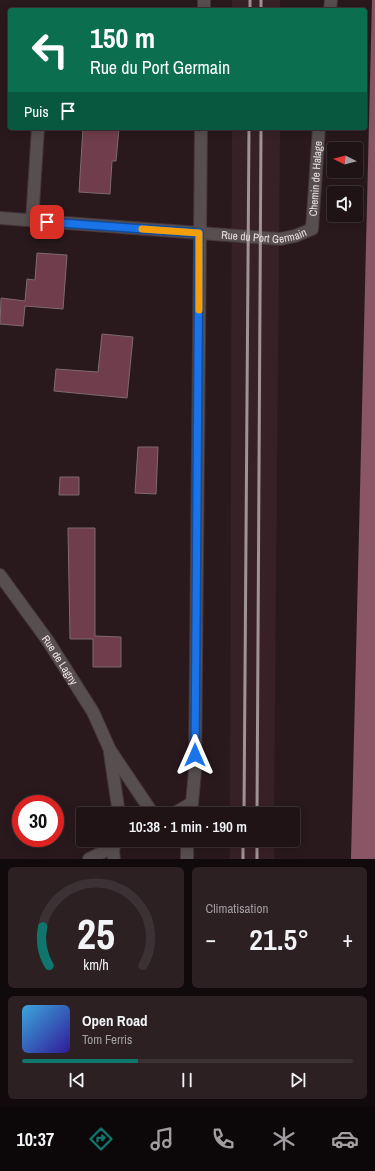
<!DOCTYPE html>
<html lang="fr">
<head>
<meta charset="utf-8">
<style>
  body { margin:0; font-family:"Archivo Narrow",sans-serif; background:#2c2023; color:#f1f3f6; height:100vh; display:flex; flex-direction:column; font-size:15px; white-space:nowrap }
  * { box-sizing:border-box; margin:0 }
  p { font-size:13px; color:#a19ea1 }
  .icon { flex:none; width:22px; height:22px; fill:none; stroke:currentColor; stroke-width:2; stroke-linecap:round; stroke-linejoin:round }
  .map { position:relative; height:859px; overflow:hidden }
  .side { display:flex; flex-direction:column; gap:8px; padding:8px; background:#110a0c; flex:1 }
  .side>* { flex:none }
  .hud { position:absolute; left:8px; top:8px; width:359px; height:122px; border-radius:4px; box-shadow:0 2px 10px #0003,0 0 0 1px #3c3235; background:#0b6e4f; color:#fff; overflow:hidden }
  .needle { width:26px; rotate:276deg }
  .fabs { position:absolute; left:327px; top:142px; display:grid; gap:8px }
  .fabs a { display:grid; place-items:center; width:36px; height:36px; border-radius:4px; background:#1f1316; box-shadow:0 2px 10px #0003,0 0 0 1px #3c3235; font-size:20px }
  .speed { position:absolute; left:12px; top:795px; display:flex; gap:8px; font-size:20px; font-weight:700; text-align:center }
  .speed>* { display:grid; place-content:center; width:52px; height:52px; border-radius:50%; background:#1f1316; box-shadow:0 2px 10px #0003,0 0 0 1px #3c3235; line-height:1 }
  .speed .limit { border:6px solid #d22; background:#fff; color:#111 }
  .pin { position:absolute; display:grid; place-items:center; width:34px; height:34px; color:#fff; margin:-17px; border-radius:8px; box-shadow:0 2px 6px #0006 }
  .me { position:absolute; width:44px; margin:-22px; rotate:0deg; stroke-linejoin:round; filter:drop-shadow(0 0 3px #0008) }
  .turn { display:flex; align-items:center; gap:14px; height:84px; padding:0 16px; font-size:18px }
  .turn .icon { width:52px; height:52px; stroke-width:2.5 }
  .turn b { display:block; font-size:28px; line-height:34px }
  .then { display:flex; align-items:center; height:38px; padding:0 16px; background:#0003; gap:8px; font-size:15px }
  .big { font-size:30px; font-weight:600; line-height:1.1 }
  .side .widget { flex:1; display:flex; flex-direction:column; justify-content:center; gap:6px; min-width:0; padding:0 14px; border-radius:6px; background:#2c2023 }
  .side .dial { align-items:center; gap:0 }
  .dial svg { height:104px; overflow:visible; fill:none; stroke:#3c3235; stroke-width:7; stroke-linecap:round; text-anchor:middle }
  .dial text { fill:#f1f3f6; stroke:none }
  .song { display:flex; align-items:center; gap:12px }
  .cover { width:48px; height:48px; border-radius:6px; background:linear-gradient(135deg,hsl(200 70% 55%),hsl(250 70% 35%)) }
  .played { height:4px; border-radius:2px; background:linear-gradient(90deg,#0f766e 35%,#3c3235 35%) }
  .keys { display:flex; justify-content:space-around; direction:ltr }
  .heat { display:flex; justify-content:space-between; align-items:center; font-size:22px; direction:ltr }
  .side .tiles { flex:1; display:grid; gap:8px; grid-template-columns:1fr 1fr }
  .widget:last-child { grid-column:span 2 }
  .trip { position:absolute; left:76px; top:807px; width:224px; height:40px; border-radius:4px; background:#1f1316; box-shadow:0 2px 10px #0003,0 0 0 1px #3c3235; font-weight:600; line-height:40px; text-align:center }
  .tabs { display:flex; height:64px; justify-content:space-around; align-items:center; background:#0c0809; color:#a19ea1 }
  .tabs .icon { width:28px; height:28px }
  .tabs .selected { color:#0f766e }
  .tabs b { font-size:18px; color:#f1f3f6 }
  .map>svg:first-child { display:block }
  .built { fill:#372127 }
  .water { fill:#8a5665 }
  .building { fill:#6f3d4b; stroke:#7e6a6f }
  .lines { fill:none; stroke-linecap:round; stroke-linejoin:round }
  .minor-casing { stroke:#453539; stroke-width:14 }
  .minor { stroke:#574e50; stroke-width:12 }
  .rail { stroke:#a09396; stroke-width:3 }
  .route-casing { stroke:#114b97; stroke-width:10 }
  .route { stroke:#1a73e8; stroke-width:7 }
  .slow { stroke:#f59e0b; stroke-width:7 }
  .labels { text-anchor:middle; stroke-width:3.5; stroke-linejoin:round; paint-order:stroke }
  .street-label { font-size:11px; fill:#eee3e5; stroke:#29191d }
</style>
</head>
<body>
<div class="map">
<svg width="375" height="859" viewBox="0 0 375 859">
  <rect width="100%" height="100%" fill="#29191d"/>
  <!-- built -->
  <path class="built" d="M232,0H280V10H232Z
    M232,128H280L274,814H230Z
    M230,840H274V859H230Z"/>
  <!-- water -->
  <path class="water" d="M372,0H375V859H351Z"/>
  <!-- building -->
  <path class="building" d="M83,128H119L116,161H112L110,194L79,192Z
    M37,253L67,255L63,309L25,306L23,326L0,324L1,298L25,301L27,279L35,280Z
    M102,334L133,337L127,398L54,391L56,369L98,372Z
    M138,447H158L156,494L135,493Z
    M60,477H79V495H59Z
    M68,528H95V636L121,637V667H93V639H70Z"/>
  <g class="lines">
    <defs>
      <g id="minor">
        <path d="M204,10V0"/>
        <path d="M330,10L331,0"/>
        <path id="s1" d="M0,218L280,239L295,236L312,229L319,128"/>
        <path d="M32,221L38,128"/>
        <path id="s2" d="M0,575L48,641L93,712L110,750L153,814"/>
        <path d="M110,753L119,814"/>
        <path d="M173,814L192,803"/>
        <path d="M191,814L195,771L201,128"/>
        <path d="M185,840L187,846V859"/>
        <path d="M89,859L105,851L115,840"/>
        <path d="M114,859L113,852L115,840"/>
      </g>
    </defs>
    <!-- minor casing -->
    <use href="#minor" class="minor-casing"/>
    <!-- minor -->
    <use href="#minor" class="minor"/>
    <!-- rail -->
    <path class="rail" d="M250,10V0
      M261,10V0
      M244,814L249,128
      M257,814L261,128
      M243,859V840
      M257,859V840"/>
  </g>
  <g class="lines">
    <defs>
      <path id="route" d="M47,222L199,233L195,755"/>
    </defs>
    <!-- route casing -->
    <use href="#route" class="route-casing"/>
    <!-- route -->
    <use href="#route" class="route"/>
    <!-- slow -->
    <path class="slow" d="M142,229L199,233V310"/>
  </g>
  <g class="labels">
    <!-- street labels -->
    <g class="street-label">
      <text dy="4" stroke="none"><textPath href="#s1" startOffset="365">Chemin de Halage</textPath></text>
      <text dy="4" stroke="none"><textPath href="#s1" startOffset="265">Rue du Port Germain</textPath></text>
      <text dy="4" stroke="none"><textPath href="#s2" startOffset="104">Rue de Lagny</textPath></text>
    </g>
  </g>
</svg>
<div class="fabs">
<a><svg class="needle" viewBox="-14 -14 28 28"><path d="M0-13l5 13h-10z" fill="#e53935"/><path d="M0 13l5-13h-10z" fill="#a19ea1"/></svg></a>
<a><svg class="icon" aria-label="sound" viewBox="0 0 24 24"><path d="M4 9h4l5-4v14l-5-4H4zM17 9q2 3 0 6"/></svg></a>
</div>
<div class="speed"><div class="limit">30</div></div>
<div class="pin" style="left:47px;top:222px;background:#d93025"><svg class="icon" aria-label="arrive" viewBox="0 0 24 24"><path d="M6 21V4h12l-3 4 3 4H6"/></svg></div>
<svg class="me" style="left:195px;top:755px" viewBox="-20 -20 40 40"><path d="M0-17L14 15 0 8-14 15z" fill="#1a73e8" stroke="#fff" stroke-width="4"/></svg>
<div class="trip">10:38 · 1 min · 190 m</div>
<div class="hud">
<div class="turn"><svg class="icon" aria-label="left" viewBox="0 0 24 24"><path d="M17 20v-9H6M10 6l-5 5 5 5"/></svg><div><b>150 m</b>Rue du Port Germain</div></div>
<div class="then">Puis<svg class="icon" aria-label="arrive" viewBox="0 0 24 24"><path d="M6 21V4h12l-3 4 3 4H6"/></svg></div>
</div>
</div>
<section class="side">
<div class="tiles">
<div class="widget dial"><svg viewBox="0 0 100 80">
<path d="M14 69A42 42 0 1 1 86 69"/>
<path d="M14 69A42 42 0 0 1 9 39" stroke="#0f766e"/>
<text x="50" y="56" font-size="32" font-weight="700">25</text>
<text x="50" y="72" font-size="11">km/h</text>
</svg></div>
<div class="widget"><p>Climatisation</p>
<div class="heat"><a>−</a><b class="big">21.5°</b><a>+</a></div>
</div>
<div class="widget">
<div class="song"><i class="cover"></i><div><b>Open Road</b><p>Tom Ferris</p></div></div>
<div class="played"></div>
<div class="keys"><svg class="icon" aria-label="previous" viewBox="0 0 24 24"><path d="M18 5L8 12l10 7zM5 5v14"/></svg><svg class="icon" aria-label="pause" viewBox="0 0 24 24"><path d="M8 5v14M16 5v14"/></svg><svg class="icon" aria-label="next" viewBox="0 0 24 24"><path d="M6 5l10 7-10 7zM19 5v14"/></svg></div>
</div>
</div>
</section>
<nav class="tabs">
<b>10:37</b>
<svg class="icon selected" aria-label="directions" viewBox="0 0 24 24"><path d="M12 3l9 9-9 9-9-9zM9 14v-3h6M13 9l2 2-2 2"/></svg>
<svg class="icon" aria-label="music" viewBox="0 0 24 24"><path d="M9 18V5l10-2v13"/><circle cx="6" cy="18" r="3"/><circle cx="16" cy="16" r="3"/></svg>
<svg class="icon" aria-label="phone" viewBox="0 0 24 24"><path d="M5 4h4l2 5-3 2q2 4 5 5l2-3 5 2v4C11 20 4 13 5 4z"/></svg>
<svg class="icon" aria-label="climate" viewBox="0 0 24 24"><path d="M12 3v18M4 7l16 10M4 17L20 7"/></svg>
<svg class="icon" aria-label="car" viewBox="0 0 24 24"><path d="M5 17H2v-5l4-1 3-4h7l3 4 3 1v5h-3M9 17h6M6 11h13"/><circle cx="7" cy="17" r="2"/><circle cx="17" cy="17" r="2"/></svg>
</nav>
</body>
</html>
